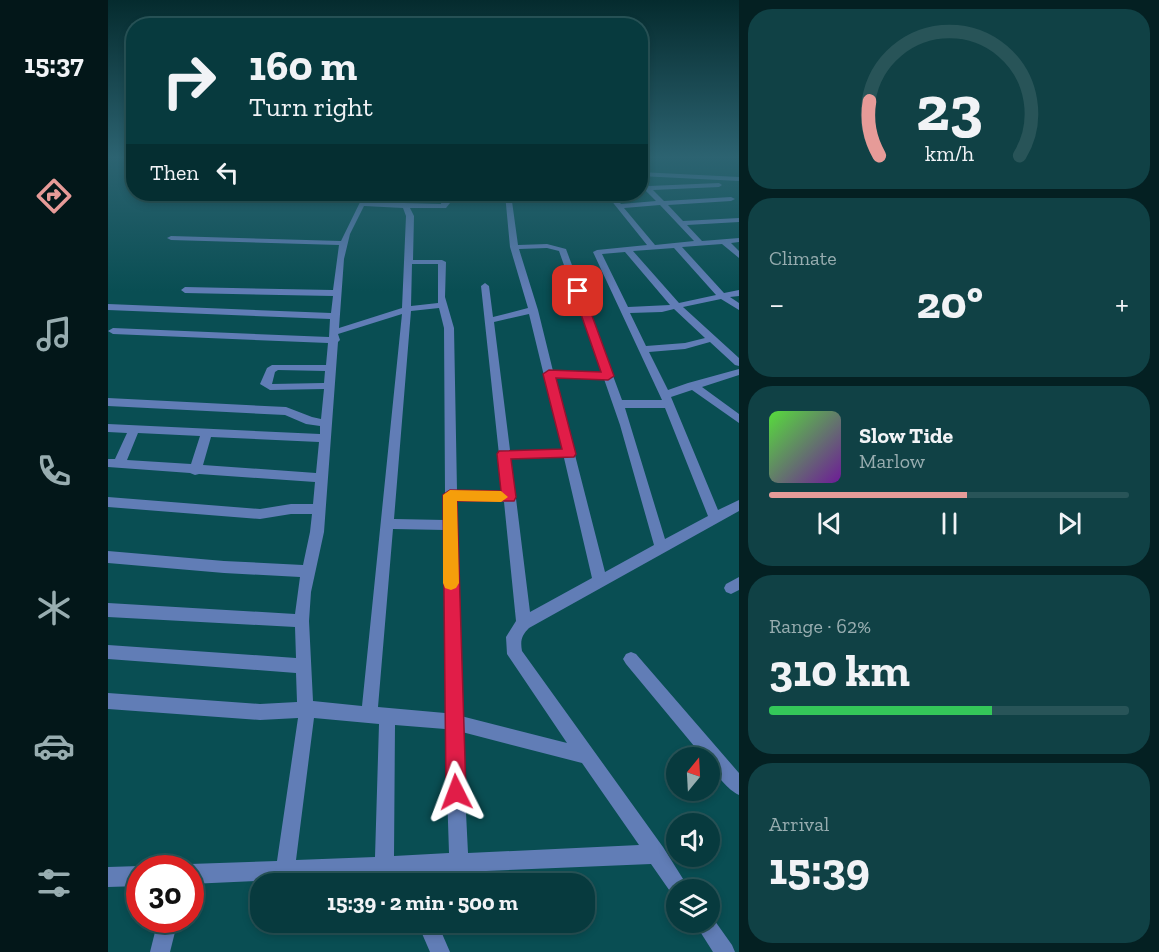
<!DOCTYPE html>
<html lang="en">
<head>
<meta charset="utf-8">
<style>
  body { margin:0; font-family:"Zilla Slab",serif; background:#104145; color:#f1f3f6; height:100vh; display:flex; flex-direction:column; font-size:22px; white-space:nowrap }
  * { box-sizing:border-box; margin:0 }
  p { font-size:20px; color:#98adb0 }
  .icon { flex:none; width:33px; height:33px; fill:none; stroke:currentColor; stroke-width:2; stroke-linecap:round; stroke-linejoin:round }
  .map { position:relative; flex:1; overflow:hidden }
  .panel { display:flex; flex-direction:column; gap:9px; padding:9px; background:#042022; width:420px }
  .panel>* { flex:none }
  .guide { position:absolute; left:18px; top:18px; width:522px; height:183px; border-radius:24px; box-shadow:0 3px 9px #0003,0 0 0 2px #285458; background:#073a3e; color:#f1f3f6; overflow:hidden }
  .needle { width:39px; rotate:18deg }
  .buttons { position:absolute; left:558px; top:747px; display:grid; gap:12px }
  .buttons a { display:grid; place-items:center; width:54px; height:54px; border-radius:50%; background:#073a3e; box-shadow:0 3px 9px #0003,0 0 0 2px #285458; font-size:30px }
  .speed { position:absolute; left:18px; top:855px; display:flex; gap:12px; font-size:30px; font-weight:700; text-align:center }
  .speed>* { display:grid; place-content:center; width:78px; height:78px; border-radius:50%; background:#073a3e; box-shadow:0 3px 9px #0003,0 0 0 2px #285458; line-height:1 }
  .speed .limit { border:9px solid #d22; background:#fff; color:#111 }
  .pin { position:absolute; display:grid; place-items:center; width:51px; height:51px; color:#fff; margin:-26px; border-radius:12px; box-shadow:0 3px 9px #0006 }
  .me { position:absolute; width:66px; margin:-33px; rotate:357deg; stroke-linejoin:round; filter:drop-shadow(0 0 4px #0008) }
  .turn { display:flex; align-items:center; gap:21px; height:126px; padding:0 24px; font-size:27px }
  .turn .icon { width:78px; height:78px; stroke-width:2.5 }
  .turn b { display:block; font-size:42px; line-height:51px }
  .then { display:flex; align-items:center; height:57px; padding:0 24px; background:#0003; gap:12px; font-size:22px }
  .big { font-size:45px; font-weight:700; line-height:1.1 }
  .panel .widget { flex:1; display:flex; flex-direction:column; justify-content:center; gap:9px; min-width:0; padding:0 21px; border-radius:24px; background:#104145 }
  .panel .dial { align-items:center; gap:0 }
  .dial svg { height:156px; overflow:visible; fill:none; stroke:#285458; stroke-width:7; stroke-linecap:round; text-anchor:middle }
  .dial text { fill:#f1f3f6; stroke:none }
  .song { display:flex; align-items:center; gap:18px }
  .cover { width:72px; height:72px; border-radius:9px; background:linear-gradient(135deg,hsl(110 70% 55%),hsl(280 70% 35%)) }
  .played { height:6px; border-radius:3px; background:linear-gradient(90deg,#e69b98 55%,#285458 55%) }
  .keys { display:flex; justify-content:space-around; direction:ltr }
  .heat { display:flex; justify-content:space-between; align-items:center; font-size:33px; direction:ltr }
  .charge { height:9px; border-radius:4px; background:linear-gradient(90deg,#34c759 62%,#285458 0) }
  .trip { position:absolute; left:142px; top:873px; width:345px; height:60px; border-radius:24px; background:#073a3e; box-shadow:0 3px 9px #0003,0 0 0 2px #285458; font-weight:700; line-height:60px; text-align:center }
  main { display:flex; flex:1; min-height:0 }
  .menu { display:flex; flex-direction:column; width:108px; justify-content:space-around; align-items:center; background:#031719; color:#98adb0 }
  .menu .icon { width:42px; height:42px }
  .menu .current { color:#e69b98 }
  .menu b { font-size:27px; color:#f1f3f6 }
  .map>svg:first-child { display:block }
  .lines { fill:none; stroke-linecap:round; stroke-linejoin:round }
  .street { fill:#617db6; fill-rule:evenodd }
  .route { fill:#e11d48; stroke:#92132f; stroke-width:1.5 }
  .slow { fill:#f59e0b }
</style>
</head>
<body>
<main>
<nav class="menu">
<b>15:37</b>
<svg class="icon current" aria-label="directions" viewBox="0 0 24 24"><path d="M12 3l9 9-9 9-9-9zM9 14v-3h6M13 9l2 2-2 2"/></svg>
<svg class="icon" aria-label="music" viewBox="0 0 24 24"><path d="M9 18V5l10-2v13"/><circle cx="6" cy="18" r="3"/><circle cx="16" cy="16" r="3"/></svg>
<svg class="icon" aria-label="phone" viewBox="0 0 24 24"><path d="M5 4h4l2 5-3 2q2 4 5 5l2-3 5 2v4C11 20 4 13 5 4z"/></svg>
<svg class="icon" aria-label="climate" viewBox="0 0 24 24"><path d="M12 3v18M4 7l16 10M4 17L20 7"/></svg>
<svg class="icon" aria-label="car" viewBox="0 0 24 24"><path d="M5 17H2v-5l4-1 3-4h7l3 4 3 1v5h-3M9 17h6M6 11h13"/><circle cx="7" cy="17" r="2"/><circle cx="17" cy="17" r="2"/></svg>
<svg class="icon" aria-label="filters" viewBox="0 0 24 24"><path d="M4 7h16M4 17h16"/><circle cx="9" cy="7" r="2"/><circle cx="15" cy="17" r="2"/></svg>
</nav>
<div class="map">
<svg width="631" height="952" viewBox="0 0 631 952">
  <rect width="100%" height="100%" fill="#094e53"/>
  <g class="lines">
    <!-- street -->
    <path class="street" d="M532,172L631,177V181L532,176Z
      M532,179L541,186L611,183L614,185L611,187L545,190L556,201L623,197L627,199L623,201L560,205L575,221L631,218V222L579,225L594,241L631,238V242L623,243L631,251V258L614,244L574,247L616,293L631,290V296L622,297L631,303V310L613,299L575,307L631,358V366L627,365L602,342L577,349L541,352L560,390L580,383L631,369V375L594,387L631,414V423L584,390L563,397L610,510L631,500V511L421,628C414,635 412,640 414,651L555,847L582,890H568V898L566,897L543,864L307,874L311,884H292L288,875L82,884V868H75L82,864L169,861L190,718L152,720L0,709V693L152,704L189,702L188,673L0,659V645L188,658L187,627L0,617V603L187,614L192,577L116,573L0,563V551L116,561L195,565L202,532L204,514H183L152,519L0,507V497L152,509L183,504H205L207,482L91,474L87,475L82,473L0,467V459H7L19,433L0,432V424L212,434V426L198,424L177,415L0,406V398L178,407L204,417L213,419L216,389L162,390L152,384L159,368L164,365H218L220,343L5,334L0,331L5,328L221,337L222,319L0,310V304L223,313L225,296L77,293L73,290L77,287L225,290L231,245L63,240L59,238L63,236L233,241L256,194H262L258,202L333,204L334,194H340L342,203L338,208H302L306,216L305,260H334L338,262L337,297L346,328L349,491L395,492L373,286L377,283L381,286L385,317L420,308L402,247L397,194H403L410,245L439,244L458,249L514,400H554L485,252L489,250L539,245L498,194H504L513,204L548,201L537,190H532ZM552,205L586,241L547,245L516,208ZM256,206L295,208L298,216L294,308L231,328L236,259L242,234ZM439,248L451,251L494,373L445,371L430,310L411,249ZM566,248L608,295L571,303L525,251ZM517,252L562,305L520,307L494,254ZM304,264H330V303L303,306ZM331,308L336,328L337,493L335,496L337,520L286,519L303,311ZM566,309L597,338L577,343L538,346L522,313L554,312ZM294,314L254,706L205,701L201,621L203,592L216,532L230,342L232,340L230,334ZM421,314L454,450H402L386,322ZM170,370L217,371L216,383L164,384L167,372ZM447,377L496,379L512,425L546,545L497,572ZM517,408H557L600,516L557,539ZM30,433L92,436L83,464L19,460ZM103,437L211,442L208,473L95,465ZM403,458H456L484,578L422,612ZM349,501L396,502L408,621L398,637L399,654L459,743L353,716ZM285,529L337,530V713L270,707ZM206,718L271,724L267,857L188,860ZM287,725L337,729L341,853L286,856ZM354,732L474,763L531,845L360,853Z
      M631,577V590L623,594L618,592L616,588L618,584Z
      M523,652L528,654L631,773V795C620,790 602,770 602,758H596L518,664L515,659L518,654Z
      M32,866L37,868H32V886L0,887V867Z
      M602,914L624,945L627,952H605L586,922H602Z
      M50,920H70L62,952H42Z
      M309,922H329L342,952H322Z"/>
  </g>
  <!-- sky -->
  <linearGradient id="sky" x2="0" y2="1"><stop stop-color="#052b2e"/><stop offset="0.54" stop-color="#2c6371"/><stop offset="1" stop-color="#2c6371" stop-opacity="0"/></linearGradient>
  <rect width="631" height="291" fill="url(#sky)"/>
  <!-- route -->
  <path class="route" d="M470,288L475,291L506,376L500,380L448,378L468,454L466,457L403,459L408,497L406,501H349L358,792L355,799L348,802L341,799L338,792L335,495L342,490L393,491L389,454L391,451L454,449L435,374L441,370L493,372L465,291Z"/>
  <!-- slow -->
  <path class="slow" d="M342,490L393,491L400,497L393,502L349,501L351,583L348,588L343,590L337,588L335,583V495Z"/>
</svg>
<div class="buttons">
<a><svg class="needle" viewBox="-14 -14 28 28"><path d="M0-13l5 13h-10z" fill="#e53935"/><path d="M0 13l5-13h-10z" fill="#98adb0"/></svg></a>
<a><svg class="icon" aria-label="sound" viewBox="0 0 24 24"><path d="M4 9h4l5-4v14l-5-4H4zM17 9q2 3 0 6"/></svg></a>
<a><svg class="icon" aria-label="layers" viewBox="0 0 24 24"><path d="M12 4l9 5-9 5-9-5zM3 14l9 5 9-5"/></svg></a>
</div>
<div class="speed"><div class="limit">30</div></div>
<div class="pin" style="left:470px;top:291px;background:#d93025"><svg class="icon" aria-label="arrive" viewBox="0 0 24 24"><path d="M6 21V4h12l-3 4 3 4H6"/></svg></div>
<svg class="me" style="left:348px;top:792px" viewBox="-20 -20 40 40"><path d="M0-17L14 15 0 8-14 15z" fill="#e11d48" stroke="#fff" stroke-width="4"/></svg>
<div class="trip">15:39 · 2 min · 500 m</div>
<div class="guide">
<div class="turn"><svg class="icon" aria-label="right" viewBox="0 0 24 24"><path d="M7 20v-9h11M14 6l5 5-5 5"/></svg><div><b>160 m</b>Turn right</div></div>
<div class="then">Then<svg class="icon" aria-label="left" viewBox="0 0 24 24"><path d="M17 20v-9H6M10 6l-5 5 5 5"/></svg></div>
</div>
</div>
<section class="panel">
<div class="widget dial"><svg viewBox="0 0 100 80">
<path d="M14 69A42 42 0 1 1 86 69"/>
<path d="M14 69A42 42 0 0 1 9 41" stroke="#e69b98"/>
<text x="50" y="56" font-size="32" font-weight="700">23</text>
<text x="50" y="72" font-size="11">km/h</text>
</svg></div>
<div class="widget"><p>Climate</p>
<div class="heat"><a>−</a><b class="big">20°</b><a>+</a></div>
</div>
<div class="widget">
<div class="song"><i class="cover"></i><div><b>Slow Tide</b><p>Marlow</p></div></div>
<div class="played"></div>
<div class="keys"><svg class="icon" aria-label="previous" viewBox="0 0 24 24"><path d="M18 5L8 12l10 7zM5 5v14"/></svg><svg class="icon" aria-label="pause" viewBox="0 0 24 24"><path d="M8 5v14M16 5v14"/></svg><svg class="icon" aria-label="next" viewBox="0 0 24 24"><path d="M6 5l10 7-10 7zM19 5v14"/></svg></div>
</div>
<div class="widget"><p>Range · 62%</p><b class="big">310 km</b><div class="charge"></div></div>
<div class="widget"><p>Arrival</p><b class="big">15:39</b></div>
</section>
</main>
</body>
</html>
